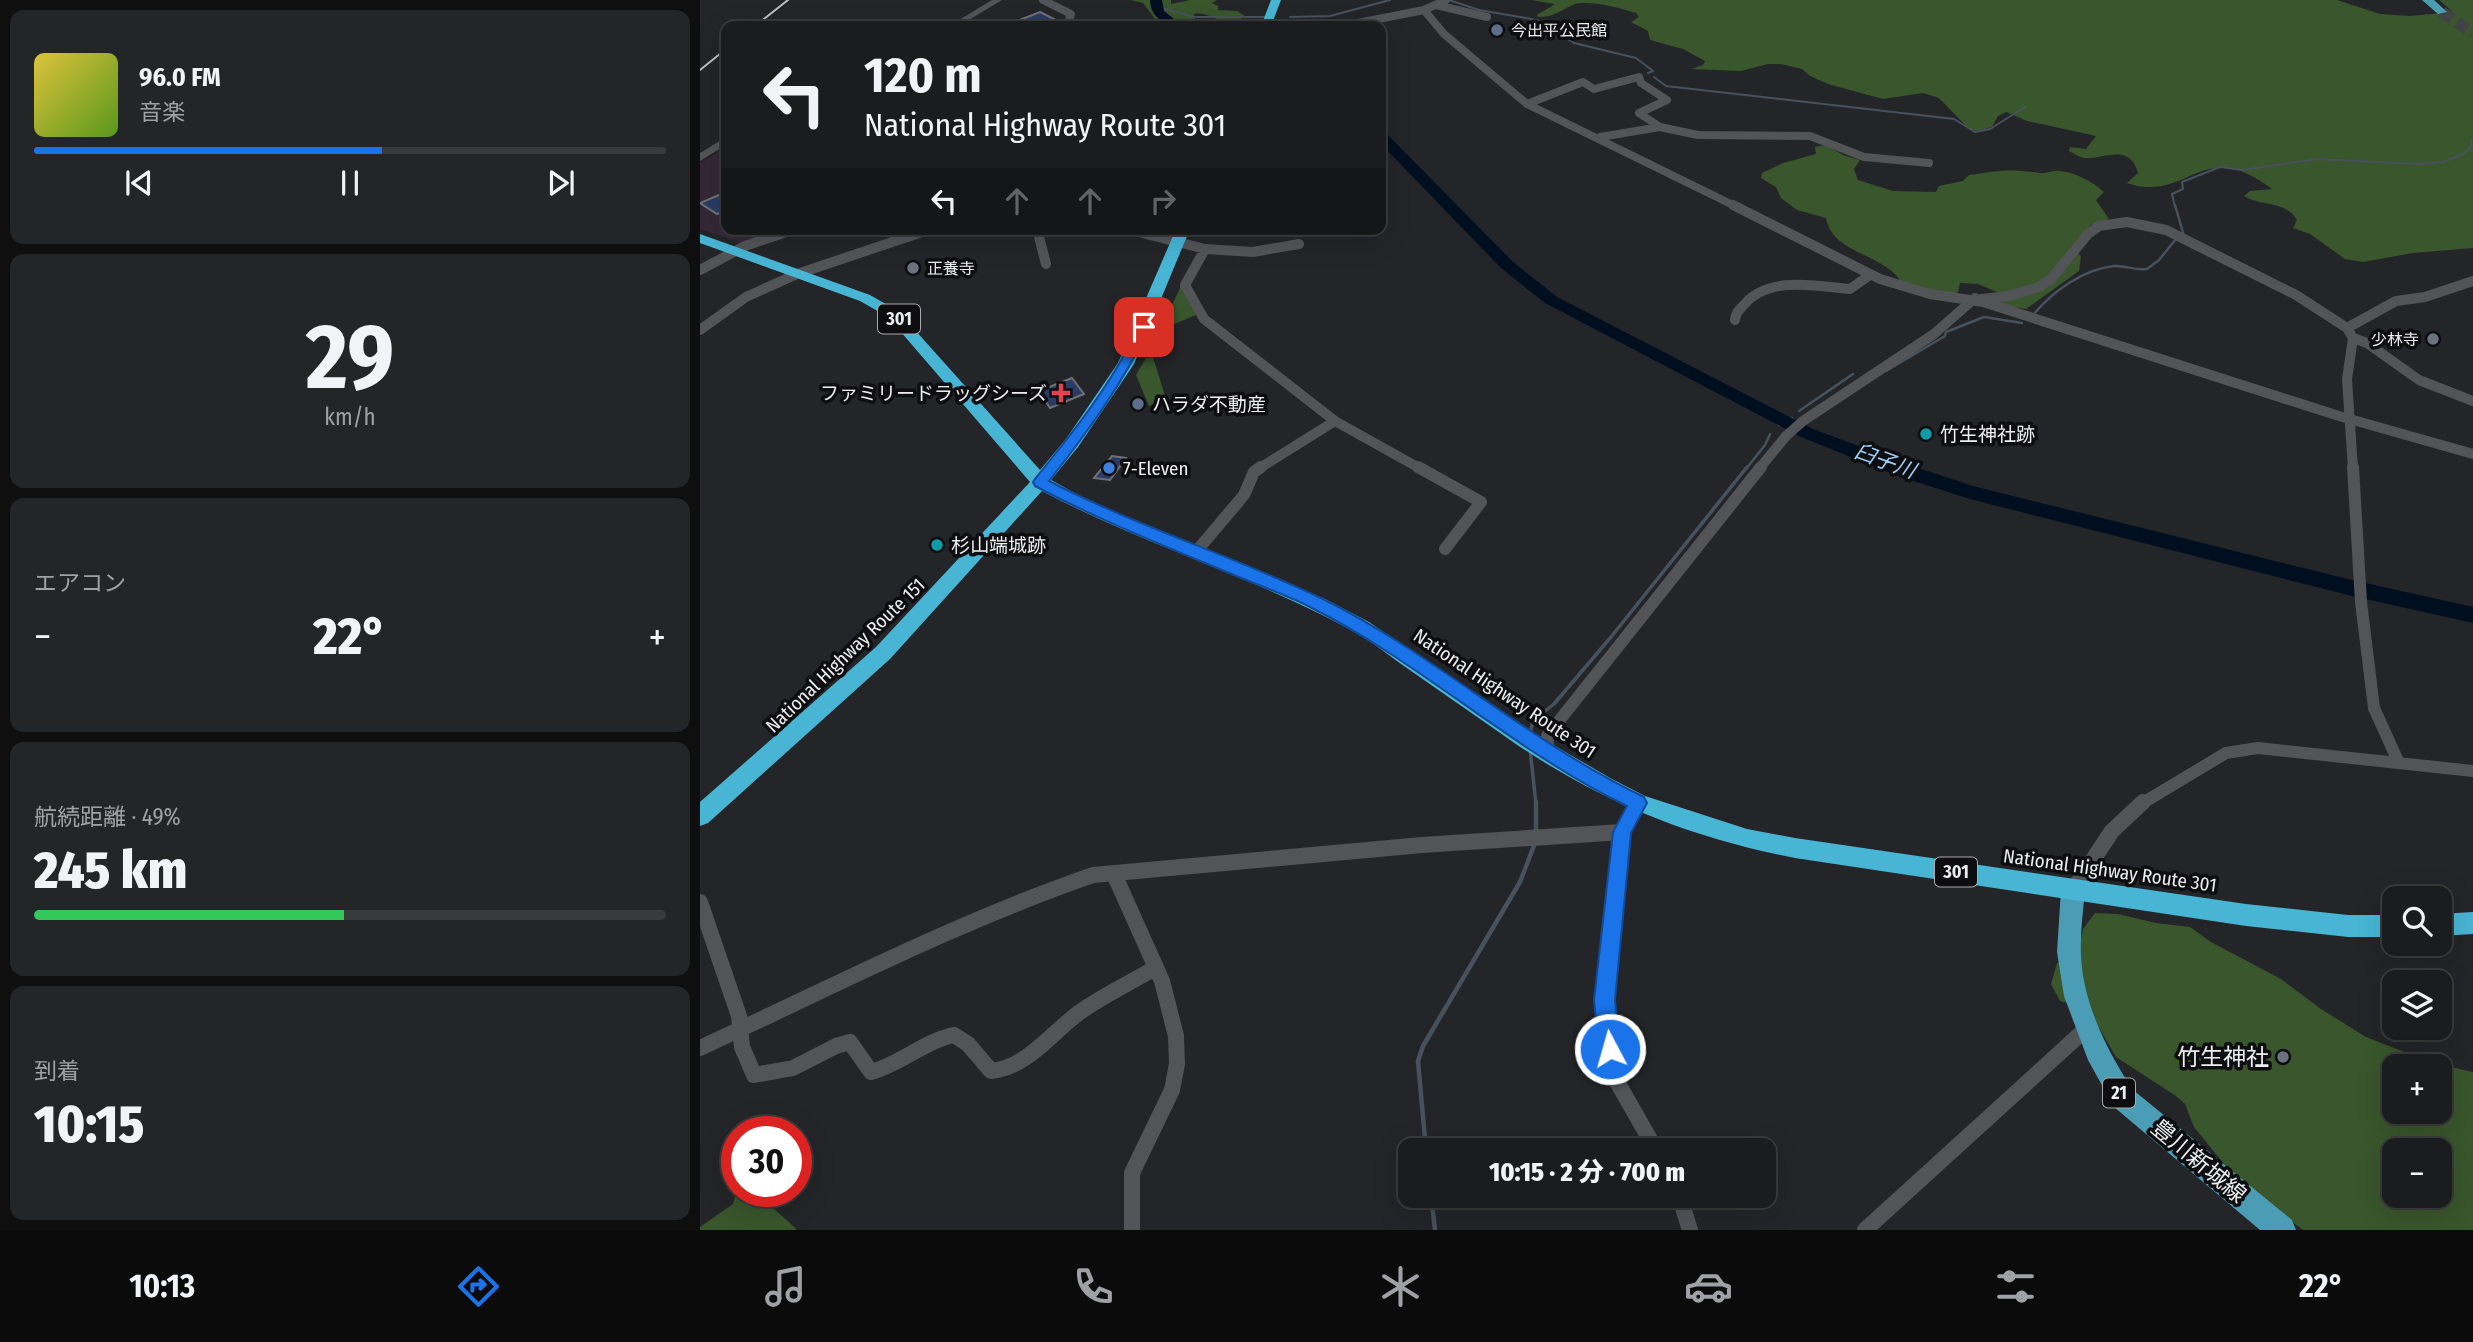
<!DOCTYPE html>
<html lang="ja">
<head>
<meta charset="utf-8">
<style>
  body { margin:0; font-family:"Fira Sans Condensed","Noto Sans JP",sans-serif; background:#242527; color:#f1f3f6; height:100vh; display:flex; flex-direction:column; font-size:26px; white-space:nowrap }
  * { box-sizing:border-box; margin:0 }
  p { font-size:23px; color:#a0a1a4 }
  .icon { flex:none; width:38px; height:38px; fill:none; stroke:currentColor; stroke-width:2; stroke-linecap:round; stroke-linejoin:round }
  .map { position:relative; flex:1; overflow:hidden }
  .side { display:flex; flex-direction:column; gap:10px; padding:10px; background:#0f0f10; width:700px }
  .side>* { flex:none }
  .banner { position:absolute; left:21px; top:21px; width:665px; height:214px; border-radius:14px; box-shadow:0 7px 28px #0002,0 0 0 2px #393a3c; background:#1b1c1e; color:#f1f3f6; overflow:hidden }
  .fabs { position:absolute; left:1682px; top:886px; display:grid; gap:14px }
  .fabs a { display:grid; place-items:center; width:70px; height:70px; border-radius:14px; background:#1b1c1e; box-shadow:0 7px 28px #0002,0 0 0 2px #393a3c; font-size:35px }
  .speed { position:absolute; left:21px; top:1116px; display:flex; gap:14px; font-size:35px; font-weight:700; text-align:center }
  .speed>* { display:grid; place-content:center; width:91px; height:91px; border-radius:50%; background:#1b1c1e; box-shadow:0 7px 28px #0002,0 0 0 2px #393a3c; line-height:1 }
  .speed .limit { border:10px solid #d22; background:#fff; color:#111 }
  .pin { position:absolute; display:grid; place-items:center; width:60px; height:60px; color:#fff; margin:-30px; border-radius:14px; box-shadow:0 4px 10px #0006 }
  .me { position:absolute; width:77px; margin:-38px; rotate:354deg; stroke-linejoin:round; filter:drop-shadow(0 0 5px #0008) }
  .turn { display:flex; align-items:center; gap:24px; height:147px; padding:0 28px; font-size:32px }
  .turn .icon { width:91px; height:91px; stroke-width:2.5 }
  .turn b { display:block; font-size:49px; line-height:60px }
  .lanes { display:flex; align-items:center; height:66px; padding:0 28px; background:#0003; justify-content:center; gap:35px; direction:ltr }
  .lanes .off { opacity:.35 }
  .big { font-size:52px; font-weight:800; line-height:1.1 }
  .side .tile { flex:1; display:flex; flex-direction:column; justify-content:center; gap:10px; min-width:0; padding:0 24px; border-radius:14px; background:#242527 }
  .side .dial { align-items:center; gap:0 }
  .dial b { font-size:91px; line-height:1 }
  .song { display:flex; align-items:center; gap:21px }
  .cover { width:84px; height:84px; border-radius:10px; background:linear-gradient(135deg,hsl(50 70% 55%),hsl(90 70% 35%)) }
  .played { height:7px; border-radius:4px; background:linear-gradient(90deg,#1a73e8 55%,#393a3c 55%) }
  .keys { display:flex; justify-content:space-around; direction:ltr }
  .heat { display:flex; justify-content:space-between; align-items:center; font-size:38px; direction:ltr }
  .charge { height:10px; border-radius:5px; background:linear-gradient(90deg,#34c759 49%,#393a3c 0) }
  .trip { position:absolute; left:698px; top:1138px; width:378px; height:70px; border-radius:14px; background:#1b1c1e; box-shadow:0 7px 28px #0002,0 0 0 2px #393a3c; font-weight:800; line-height:70px; text-align:center }
  .menu { display:flex; height:112px; justify-content:space-around; align-items:center; background:#0b0b0c; color:#a0a1a4 }
  .menu .icon { width:49px; height:49px }
  .menu .active { color:#1a73e8 }
  .menu b { font-size:32px; color:#f1f3f6 }
  main { display:flex; flex:1; min-height:0 }
  .map>svg:first-child { display:block }
  .education { fill:#342836 }
  .green { fill:#39562c; fill-rule:evenodd }
  .lines { fill:none; stroke-linecap:round; stroke-linejoin:round }
  .stream-far3 { stroke:#47525e; stroke-width:2 }
  .stream-far2 { stroke:#47525e; stroke-width:2.5 }
  .stream-far1 { stroke:#47525e; stroke-width:3.5 }
  .stream { stroke:#47525e; stroke-width:4.5 }
  .river { fill:#000f20; fill-rule:evenodd }
  .building { fill:#2a3c65; stroke:#6f7175; stroke-width:2 }
  .primary-tunnel { stroke:#424346; stroke-width:12; stroke-dasharray:12 6; stroke-linecap:butt }
  .minor-far3 { stroke:#535458; stroke-width:8 }
  .minor-far2 { stroke:#535458; stroke-width:10 }
  .minor-far1 { stroke:#535458; stroke-width:12 }
  .minor { stroke:#535458; stroke-width:16 }
  .tertiary { fill:#535458; fill-rule:evenodd }
  .primary { fill:#4b9db5; fill-rule:evenodd }
  .trunk { fill:#48b5d4; fill-rule:evenodd }
  .rail { stroke:#bdbec0; stroke-width:2 }
  .route { fill:#1a73e8; stroke:#114b97; stroke-width:2 }
  .service-dot { fill:#5c6f8a; stroke:#0e0e10; stroke-width:2.5 }
  .worship-dot { fill:#6b7280; stroke:#0e0e10; stroke-width:2.5 }
  .health-dot { fill:#e0444e; stroke:#0e0e10; stroke-width:2.5 }
  .culture-dot { fill:#0f9aa8; stroke:#0e0e10; stroke-width:2.5 }
  .shop-dot { fill:#3f7fe0; stroke:#0e0e10; stroke-width:2.5 }
  .labels { text-anchor:middle; stroke-width:7; stroke-linejoin:round; paint-order:stroke }
  .far-poi-label { font-size:16px; fill:#ecedef; stroke:#0e0e10; text-anchor:start }
  .shield { fill:#0e0e10; stroke:#a9aaac; stroke-width:2 }
  .shield-label { font-size:18px; font-weight:bold; fill:#ecedef }
  .poi-label { font-size:19px; fill:#ecedef; stroke:#0e0e10; text-anchor:start }
  .street-label { font-size:19px; fill:#ecedef; stroke:#0e0e10 }
  .water-label { font-size:21px; font-style:italic; fill:#9bd1fe; stroke:#0e0e10 }
  .near-poi-label { font-size:23px; fill:#ecedef; stroke:#0e0e10; text-anchor:end }
  .near-street-label { font-size:23px; fill:#ecedef; stroke:#0e0e10 }
</style>
</head>
<body>
<main>
<section class="side">
<div class="tile">
<div class="song"><i class="cover"></i><div><b>96.0 FM</b><p>音楽</p></div></div>
<div class="played"></div>
<div class="keys"><svg class="icon" aria-label="previous" viewBox="0 0 24 24"><path d="M18 5L8 12l10 7zM5 5v14"/></svg><svg class="icon" aria-label="pause" viewBox="0 0 24 24"><path d="M8 5v14M16 5v14"/></svg><svg class="icon" aria-label="next" viewBox="0 0 24 24"><path d="M6 5l10 7-10 7zM19 5v14"/></svg></div>
</div>
<div class="tile dial"><b>29</b><p>km/h</p></div>
<div class="tile"><p>エアコン</p>
<div class="heat"><a>−</a><b class="big">22°</b><a>+</a></div>
</div>
<div class="tile"><p>航続距離 · 49%</p><b class="big">245 km</b><div class="charge"></div></div>
<div class="tile"><p>到着</p><b class="big">10:15</b></div>
</section>
<div class="map">
<svg width="1773" height="1230" viewBox="0 0 1773 1230">
  <rect width="100%" height="100%" fill="#242528"/>
  <!-- education -->
  <path class="education" d="M26,148V229H85L42,243L0,229V163Z"/>
  <!-- green -->
  <path class="green" d="M430,0H471V4L490,0H517L512,3L518,6V10L537,11L545,16C525,32 511,10 494,14L495,19L489,21L490,26H468L457,22L443,3Z
    M831,0H1637L1680,14L1710,16L1753,12L1739,0H1773V248L1713,253L1663,262L1645,259L1610,234L1593,228L1597,220C1585,200 1562,207 1544,196L1550,191L1572,189C1500,135 1489,204 1427,183L1438,173C1429,142 1404,160 1384,158C1379,157 1373,153 1369,151L1370,147L1386,149L1396,136L1327,121L1306,112L1298,116L1292,127L1277,131L1269,129L1239,98L1223,93L1183,99L1128,84L1110,76L1102,69L1081,64H1068L1041,71L991,69L1003,65L1005,61L983,49L950,40L948,31L931,22L939,17L936,13C920,8 891,0 875,4C863,9 852,18 838,17L837,15L855,4Z
    M1126,145L1143,155L1160,160L1154,169L1158,180L1193,191L1236,192L1239,186L1263,181L1269,175C1297,171 1311,168 1339,173C1346,174 1353,170 1360,171C1376,173 1392,181 1404,192L1396,200L1409,219L1391,225L1370,248L1381,256L1379,271L1326,309L1297,304V292L1278,284L1260,283L1258,292L1249,295L1204,286C1186,252 1133,256 1126,218L1097,210L1081,198L1076,187L1061,178L1062,173L1083,163L1116,154L1115,147Z
    M481,286L496,315L460,330Z
    M453,357L466,399L449,406L436,375L446,358Z
    M1395,913L1418,914L1456,923L1490,927L1511,942L1581,979L1621,1009L1666,1037L1732,1063L1773,1072V1230H1603L1536,1179L1494,1127L1485,1104L1476,1096L1416,1057L1388,1009L1360,1001L1351,984L1357,963L1378,952L1383,929ZM1694,1066H1740V1111H1694ZM1694,1150H1740V1195H1694Z
    M37,1190L59,1192C66,1205 86,1218 97,1230H0V1227L33,1204Z"/>
  <g class="lines">
    <!-- stream-far3 -->
    <path class="stream-far3" d="M749,0L779,10L837,20L874,43L936,58L953,71L948,73
      M455,6L494,17H564
      M590,17L630,16L690,0
      M954,77L966,86L1254,119L1275,132L1290,129L1325,107
      M1475,207L1472,194L1483,189L1482,182L1520,167L1543,170L1617,159L1718,164L1743,162L1763,154L1772,146L1771,140"/>
    <!-- stream-far2 -->
    <path class="stream-far2" d="M1475,205L1484,236
      M1333,315C1352,292 1383,269 1414,266C1425,265 1436,271 1447,269L1459,260L1476,239
      M1186,371L1245,336L1246,332L1284,317L1322,323
      M1099,411L1153,374
      M1079,425L1092,418
      M1046,469L1065,445L1070,434"/>
    <!-- stream-far1 -->
    <path class="stream-far1" d="M830,734L833,721L854,704L911,637L1047,467
      M830,749L836,804"/>
    <!-- stream -->
    <path class="stream" d="M836,802V832
      M726,1150L718,1061L723,1046L820,882L835,843
      M731,1195L735,1230"/>
    <!-- river -->
    <path class="river" d="M450,0H462L464,11L483,26C466,26 451,19 450,0Z
      M681,132L686,133L813,262L857,297L1113,429L1212,466L1273,486L1652,580L1773,607V623L1652,596L1270,499L1198,476L1101,437L845,303L801,268L681,144Z"/>
  </g>
  <!-- building -->
  <path class="building" d="M340,12L358,21L344,26H304Z
    M26,192V210L17,214L0,203Z
    M372,378L384,394L350,408L339,391Z
    M412,456L426,458L410,480L394,478Z"/>
  <g class="lines">
    <!-- primary-tunnel -->
    <path class="primary-tunnel" d="M1742,12L1773,33"/>
    <!-- minor-far3 -->
    <path class="minor-far3" d="M343,0L371,14L367,26
      M736,5L787,17
      M724,10L744,34L827,104L1037,207
      M643,26L724,10L746,0
      M827,104L883,82L894,89L939,77L941,83L967,100L939,113L960,127
      M900,137L960,127L998,135L1110,136L1164,157L1229,163"/>
    <!-- minor-far2 -->
    <path class="minor-far2" d="M1033,205L1180,279L1230,294L1283,302L1639,416L1773,454
      M337,229L346,264
      M427,229L505,249L553,252L599,244
      M505,249L485,285L504,319L635,421L721,469
      M0,270L45,246L95,229
      M1281,299L1309,296L1339,287L1351,279L1388,234L1399,226L1427,222L1466,230L1596,295L1647,328L1696,301L1725,297L1773,281
      M1035,320C1036,313 1038,311 1043,306C1067,275 1116,286 1150,289L1170,275
      M1647,328L1653,338L1647,379L1653,469
      M0,330L46,297L97,274L231,229
      M1653,338L1667,343L1719,380L1773,401
      M558,469L635,421
      M1059,469L1086,436L1103,421L1234,334L1275,298"/>
    <!-- minor-far1 -->
    <path class="minor-far1" d="M718,467L781,502L745,549
      M1653,467L1661,602L1674,708L1698,761
      M495,553L544,495L554,472L561,467
      M849,753L847,736L1061,467
      M1441,804L1526,753L1558,748L1773,771"/>
    <!-- minor -->
    <path class="minor" d="M938,803L922,832L904,1000L912,1073L956,1150
      M414,874L462,981L476,1036L477,1064L472,1090L432,1173V1230
      M1373,890L1412,831L1443,802
      M0,902L39,1016L42,1047L54,1075L93,1068L136,1046L150,1042L171,1072C201,1064 224,1041 254,1035L268,1044L291,1071C327,1068 352,1032 380,1012C404,995 430,983 455,968
      M0,1048C130,988 257,922 393,875L722,845L922,832
      M979,1195L990,1230
      M1165,1230L1387,1028"/>
    <!-- tertiary -->
    <path class="tertiary" d="M292,0H302L259,26H249Z
      M26,137V145L0,161V153Z"/>
    <!-- primary -->
    <path class="primary" d="M1722,0H1734L1747,12L1738,14Z
      M1373,879L1381,882L1385,890C1383,912 1380,934 1381,956C1383,1003 1407,1050 1432,1089L1592,1220L1596,1230H1560L1414,1107L1388,1060L1364,996L1357,952L1361,890L1365,882Z"/>
    <!-- trunk -->
    <path class="trunk" d="M571,0H581L571,26H561Z
      M476,229H490L434,364L378,447L351,480L397,505L625,599L669,622L831,732L910,778L945,796L1047,829L1095,838L1546,904L1648,915H1694V937H1648L1546,926L1095,858C991,838 901,802 813,742C777,717 740,691 704,666C687,654 670,640 651,630C552,576 442,544 342,491L190,659L8,823L0,826V802L176,647L330,482L188,317L160,301L0,243V234L170,295L198,311L340,470L366,439L418,363Z
      M1773,912V934L1740,936V914Z"/>
    <!-- rail -->
    <path class="rail" d="M55,26L88,0
      M0,70L26,49"/>
  </g>
  <!-- route -->
  <path class="route" d="M444,323L450,327C423,383 387,433 349,481C438,527 534,556 623,599C736,655 830,743 944,797L947,803L931,833L915,1000L920,1049L917,1056L910,1059L902,1056L899,1049L894,1000L913,832L927,806C815,752 723,664 612,608C587,595 560,586 534,575C467,547 399,520 335,486L333,482L335,479C365,442 395,405 419,364C426,353 431,328 444,323Z"/>
  <!-- markers -->
  <g class="service-dot">
    <circle cx="797" cy="30" r="7"/>
    <circle cx="438" cy="404" r="7"/>
  </g>
  <g class="worship-dot">
    <circle cx="213" cy="268" r="7"/>
    <circle cx="1733" cy="339" r="7"/>
    <circle cx="1583" cy="1057" r="7"/>
  </g>
  <path class="health-dot" d="M357.5 382.5h7v7h7v7h-7v7h-7v-7h-7v-7h7z"/>
  <g class="culture-dot">
    <circle cx="1226" cy="434" r="7"/>
    <circle cx="237" cy="545" r="7"/>
  </g>
  <circle class="shop-dot" cx="409" cy="468" r="7"/>
  <g class="labels">
    <!-- far-poi labels -->
    <g class="far-poi-label">
      <text x="811" y="36">今出平公民館</text>
      <text x="227" y="274">正養寺</text>
      <text x="1719" y="345" text-anchor="end">少林寺</text>
    </g>
    <!-- shield labels -->
    <g class="shield">
      <rect x="178" y="304.5" width="42" height="29" rx="5"/>
      <rect x="1235" y="857.5" width="42" height="29" rx="5"/>
      <rect x="1403" y="1078.5" width="32" height="29" rx="5"/>
    </g>
    <g class="shield-label">
      <text x="199" y="325">301</text>
      <text x="1256" y="878">301</text>
      <text x="1419" y="1099">21</text>
    </g>
    <!-- poi labels -->
    <g class="poi-label">
      <text x="347" y="400" text-anchor="end">ファミリードラッグシーズ</text>
      <text x="452" y="411">ハラダ不動産</text>
      <text x="1240" y="441">竹生神社跡</text>
      <text x="423" y="475">7-Eleven</text>
      <text x="251" y="552">杉山端城跡</text>
    </g>
    <!-- street labels -->
    <g class="street-label">
      <text transform="translate(145 655) rotate(-44)" y="7">National Highway Route 151</text>
      <text transform="translate(805 693) rotate(34)" y="7">National Highway Route 301</text>
      <text transform="translate(1410 870) rotate(8)" y="7">National Highway Route 301</text>
    </g>
    <!-- water labels -->
    <g class="water-label">
      <text transform="translate(1185 461) rotate(20)" y="7">臼子川</text>
    </g>
    <!-- near-poi labels -->
    <g class="near-poi-label">
      <text x="1569" y="1065">竹生神社</text>
    </g>
    <!-- near-street labels -->
    <g class="near-street-label">
      <text transform="translate(1499 1161) rotate(40)" y="8">豊川新城線</text>
    </g>
  </g>
</svg>
<div class="fabs">
<a><svg class="icon" aria-label="search" viewBox="0 0 24 24"><circle cx="10" cy="10" r="6"/><path d="M15 15l6 6"/></svg></a>
<a><svg class="icon" aria-label="layers" viewBox="0 0 24 24"><path d="M12 4l9 5-9 5-9-5zM3 14l9 5 9-5"/></svg></a>
<a>+</a>
<a>−</a>
</div>
<div class="speed"><div class="limit">30</div></div>
<div class="pin" style="left:444px;top:327px;background:#d93025"><svg class="icon" aria-label="arrive" viewBox="0 0 24 24"><path d="M6 21V4h12l-3 4 3 4H6"/></svg></div>
<svg class="me" style="left:910px;top:1049px" viewBox="-20 -20 40 40"><circle r="17" fill="#1a73e8" stroke="#fff" stroke-width="3"/><path d="M0-11L8 9 0 5-8 9z" fill="#fff"/></svg>
<div class="trip">10:15 · 2 分 · 700 m</div>
<div class="banner">
<div class="turn"><svg class="icon" aria-label="left" viewBox="0 0 24 24"><path d="M17 20v-9H6M10 6l-5 5 5 5"/></svg><div><b>120 m</b>National Highway Route 301</div></div>
<div class="lanes"><svg class="icon" aria-label="left" viewBox="0 0 24 24"><path d="M17 20v-9H6M10 6l-5 5 5 5"/></svg><svg class="icon off" aria-label="ahead" viewBox="0 0 24 24"><path d="M12 20V5M6 11l6-6 6 6"/></svg><svg class="icon off" aria-label="ahead" viewBox="0 0 24 24"><path d="M12 20V5M6 11l6-6 6 6"/></svg><svg class="icon off" aria-label="right" viewBox="0 0 24 24"><path d="M7 20v-9h11M14 6l5 5-5 5"/></svg></div>
</div>
</div>
</main>
<nav class="menu">
<b>10:13</b>
<svg class="icon active" aria-label="directions" viewBox="0 0 24 24"><path d="M12 3l9 9-9 9-9-9zM9 14v-3h6M13 9l2 2-2 2"/></svg>
<svg class="icon" aria-label="music" viewBox="0 0 24 24"><path d="M9 18V5l10-2v13"/><circle cx="6" cy="18" r="3"/><circle cx="16" cy="16" r="3"/></svg>
<svg class="icon" aria-label="phone" viewBox="0 0 24 24"><path d="M5 4h4l2 5-3 2q2 4 5 5l2-3 5 2v4C11 20 4 13 5 4z"/></svg>
<svg class="icon" aria-label="climate" viewBox="0 0 24 24"><path d="M12 3v18M4 7l16 10M4 17L20 7"/></svg>
<svg class="icon" aria-label="car" viewBox="0 0 24 24"><path d="M5 17H2v-5l4-1 3-4h7l3 4 3 1v5h-3M9 17h6M6 11h13"/><circle cx="7" cy="17" r="2"/><circle cx="17" cy="17" r="2"/></svg>
<svg class="icon" aria-label="filters" viewBox="0 0 24 24"><path d="M4 7h16M4 17h16"/><circle cx="9" cy="7" r="2"/><circle cx="15" cy="17" r="2"/></svg>
<b>22°</b>
</nav>
</body>
</html>
